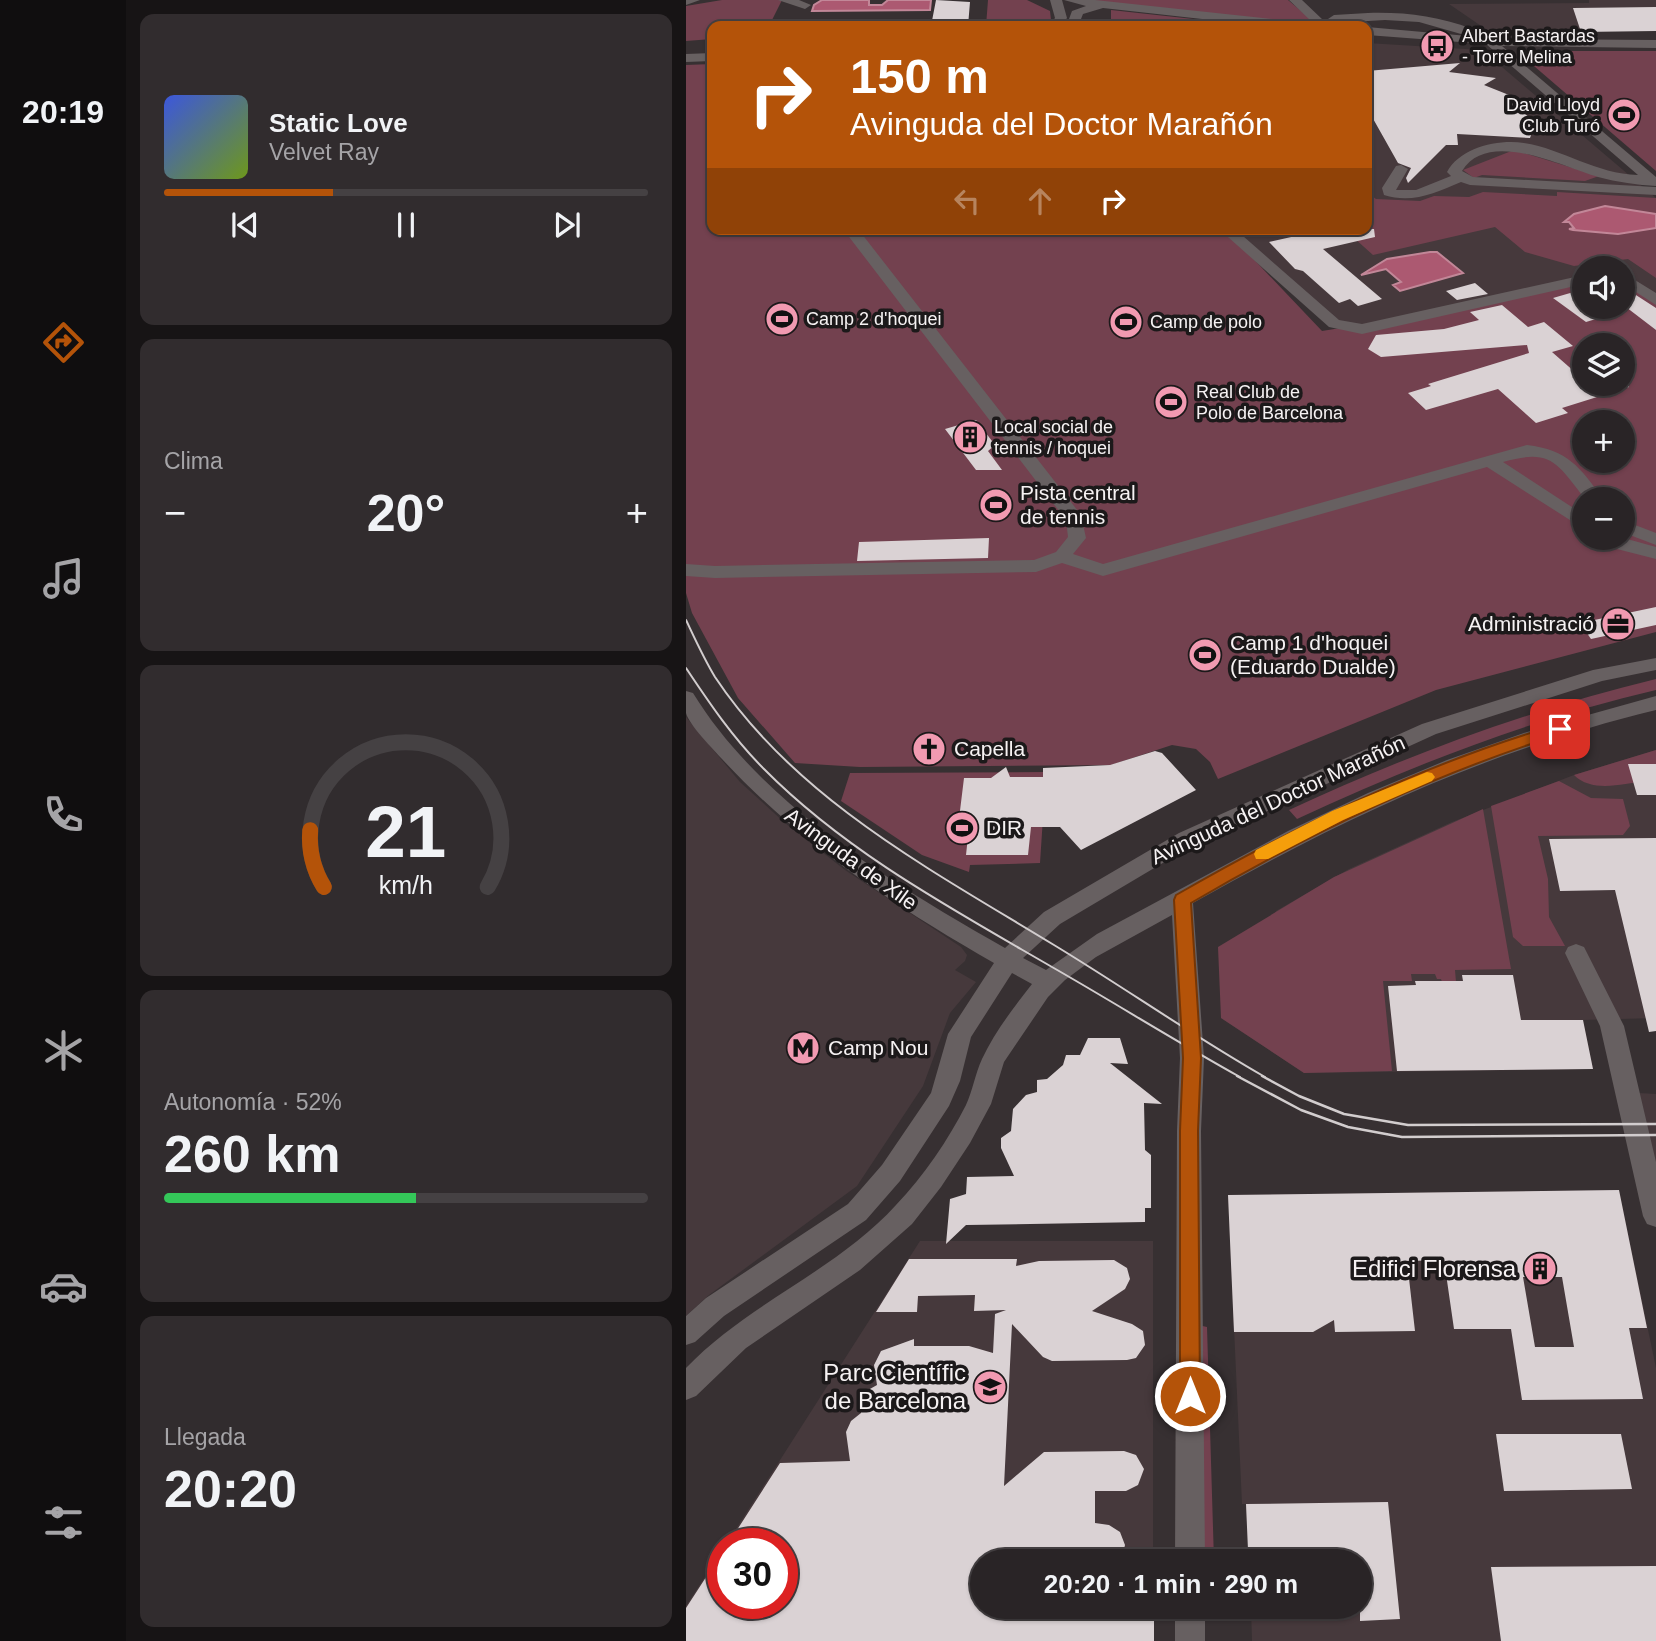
<!DOCTYPE html>
<html lang="es">
<head>
<meta charset="utf-8">
<style>
  body { margin:0; font-family:Helvetica,sans-serif; background:#312c2e; color:#f1f3f6; height:100vh; display:flex; flex-direction:column; font-size:26px; white-space:nowrap }
  * { box-sizing:border-box; margin:0 }
  p { font-size:23px; color:#a5a4a7 }
  .icon { flex:none; width:38px; height:38px; fill:none; stroke:currentColor; stroke-width:2; stroke-linecap:round; stroke-linejoin:round }
  .map { position:relative; flex:1; overflow:hidden }
  .panel { display:flex; flex-direction:column; gap:14px; padding:14px; background:#171415; width:560px }
  .panel>* { flex:none }
  .top-card { position:absolute; left:21px; top:21px; width:665px; height:214px; border-radius:14px; box-shadow:0 2px 5px #0004,0 0 0 2px #454143; background:#b45309; color:#fff; overflow:hidden }
  .controls { position:absolute; left:886px; top:256px; display:grid; gap:14px }
  .controls a { display:grid; place-items:center; width:63px; height:63px; border-radius:50%; background:#292426; box-shadow:0 2px 5px #0004,0 0 0 2px #454143; font-size:35px }
  .speed { position:absolute; left:21px; top:1528px; display:flex; gap:14px; font-size:35px; font-weight:700; text-align:center }
  .speed>* { display:grid; place-content:center; width:91px; height:91px; border-radius:50%; background:#292426; box-shadow:0 2px 5px #0004,0 0 0 2px #454143; line-height:1 }
  .speed .limit { border:10px solid #d22; background:#fff; color:#111 }
  .pin { position:absolute; display:grid; place-items:center; width:60px; height:60px; color:#fff; margin:-30px; border-radius:14px; box-shadow:0 4px 10px #0006 }
  .me { position:absolute; width:77px; margin:-38px; rotate:0deg; stroke-linejoin:round; filter:drop-shadow(0 0 5px #0008) }
  .turn { display:flex; align-items:center; gap:24px; height:147px; padding:0 28px; font-size:32px }
  .turn .icon { width:91px; height:91px; stroke-width:2.5 }
  .turn b { display:block; font-size:49px; line-height:60px }
  .lanes { display:flex; align-items:center; height:66px; padding:0 28px; background:#0003; justify-content:center; gap:35px; direction:ltr }
  .lanes .off { opacity:.35 }
  .big { font-size:52px; font-weight:700; line-height:1.1 }
  .panel .card { flex:1; display:flex; flex-direction:column; justify-content:center; gap:10px; min-width:0; padding:0 24px; border-radius:14px; background:#312c2e }
  .panel .dial { align-items:center; gap:0 }
  .dial svg { height:182px; overflow:visible; fill:none; stroke:#454143; stroke-width:7; stroke-linecap:round; text-anchor:middle }
  .dial text { fill:#f1f3f6; stroke:none }
  .song { display:flex; align-items:center; gap:21px }
  .cover { width:84px; height:84px; border-radius:10px; background:linear-gradient(135deg,hsl(230 70% 55%),hsl(80 70% 35%)) }
  .played { height:7px; border-radius:4px; background:linear-gradient(90deg,#b45309 35%,#454143 35%) }
  .keys { display:flex; justify-content:space-around; direction:ltr }
  .heat { display:flex; justify-content:space-between; align-items:center; font-size:38px; direction:ltr }
  .charge { height:10px; border-radius:5px; background:linear-gradient(90deg,#34c759 52%,#454143 0) }
  .trip { position:absolute; left:284px; top:1549px; width:402px; height:70px; border-radius:35px; background:#292426; box-shadow:0 2px 5px #0004,0 0 0 2px #454143; font-weight:700; line-height:70px; text-align:center }
  main { display:flex; flex:1; min-height:0 }
  .menu { display:flex; flex-direction:column; width:126px; justify-content:space-around; align-items:center; background:#100e0f; color:#a5a4a7 }
  .menu .icon { width:49px; height:49px }
  .menu .current { color:#b45309 }
  .menu b { font-size:32px; color:#f1f3f6 }
  .map>svg:first-child { display:block }
  .built { fill:#46393c }
  .green { fill:#73414f; fill-rule:evenodd }
  .water { fill:#ac5971; stroke:#c28798; stroke-width:2 }
  .building { fill:#dad2d4; fill-rule:evenodd }
  .lines { fill:none; stroke-linecap:round; stroke-linejoin:round }
  .minor { fill:#676061; fill-rule:evenodd }
  .tram-far1 { stroke:#d2cdce; stroke-width:2 }
  .tram { stroke:#d2cdce; stroke-width:2.5 }
  .route { fill:#b45309; stroke:#753606; stroke-width:2 }
  .slow { fill:#f59e0b }
  .labels { text-anchor:middle; stroke-width:7; stroke-linejoin:round; paint-order:stroke }
  .far-poi-label { font-size:18px; fill:#f6f2f3; stroke:#1c191a; text-anchor:start }
  .poi-label { font-size:21px; fill:#f6f2f3; stroke:#1c191a; text-anchor:start }
  .street-label { font-size:21px; fill:#f6f2f3; stroke:#1c191a }
  .near-poi-label { font-size:24px; fill:#f6f2f3; stroke:#1c191a; text-anchor:end }
</style>
</head>
<body>
<main>
<nav class="menu">
<b>20:19</b>
<svg class="icon current" aria-label="directions" viewBox="0 0 24 24"><path d="M12 3l9 9-9 9-9-9zM9 14v-3h6M13 9l2 2-2 2"/></svg>
<svg class="icon" aria-label="music" viewBox="0 0 24 24"><path d="M9 18V5l10-2v13"/><circle cx="6" cy="18" r="3"/><circle cx="16" cy="16" r="3"/></svg>
<svg class="icon" aria-label="phone" viewBox="0 0 24 24"><path d="M5 4h4l2 5-3 2q2 4 5 5l2-3 5 2v4C11 20 4 13 5 4z"/></svg>
<svg class="icon" aria-label="climate" viewBox="0 0 24 24"><path d="M12 3v18M4 7l16 10M4 17L20 7"/></svg>
<svg class="icon" aria-label="car" viewBox="0 0 24 24"><path d="M5 17H2v-5l4-1 3-4h7l3 4 3 1v5h-3M9 17h6M6 11h13"/><circle cx="7" cy="17" r="2"/><circle cx="17" cy="17" r="2"/></svg>
<svg class="icon" aria-label="filters" viewBox="0 0 24 24"><path d="M4 7h16M4 17h16"/><circle cx="9" cy="7" r="2"/><circle cx="15" cy="17" r="2"/></svg>
</nav>
<section class="panel">
<div class="card">
<div class="song"><i class="cover"></i><div><b>Static Love</b><p>Velvet Ray</p></div></div>
<div class="played"></div>
<div class="keys"><svg class="icon" aria-label="previous" viewBox="0 0 24 24"><path d="M18 5L8 12l10 7zM5 5v14"/></svg><svg class="icon" aria-label="pause" viewBox="0 0 24 24"><path d="M8 5v14M16 5v14"/></svg><svg class="icon" aria-label="next" viewBox="0 0 24 24"><path d="M6 5l10 7-10 7zM19 5v14"/></svg></div>
</div>
<div class="card"><p>Clima</p>
<div class="heat"><a>−</a><b class="big">20°</b><a>+</a></div>
</div>
<div class="card dial"><svg viewBox="0 0 100 80">
<path d="M14 69A42 42 0 1 1 86 69"/>
<path d="M14 69A42 42 0 0 1 8 44" stroke="#b45309"/>
<text x="50" y="56" font-size="32" font-weight="700">21</text>
<text x="50" y="72" font-size="11">km/h</text>
</svg></div>
<div class="card"><p>Autonomía · 52%</p><b class="big">260 km</b><div class="charge"></div></div>
<div class="card"><p>Llegada</p><b class="big">20:20</b></div>
</section>
<div class="map">
<svg width="970" height="1641" viewBox="0 0 970 1641">
  <rect width="100%" height="100%" fill="#373032"/>
  <!-- built -->
  <path class="built" d="M903,0H970V31L801,30L763,4L903,3Z
    M681,43L796,50L970,198V298L936,273V268H898V278L680,325L655,324L544,229H681Z
    M0,717L54,782L99,823L159,870L275,947L281,955L279,961L269,970L290,982L264,1013L237,1086L171,1186L23,1295L0,1316Z
    M970,750V1018L897,1020L907,1069L618,1073L535,1018L590,911L663,869L766,822L888,775Z
    M953,1093L970,1094V1170Z
    M933,1190L970,1368V1641H566L565,1607L674,1606V1561H563L560,1504H556L542,1195Z
    M234,1241H467V1561H296L0,1641V1606L37,1549V1603H96V1544L41,1543Z"/>
  <!-- green -->
  <path class="green" d="M36,0H96L83,26H26V39L0,41V6Z
    M302,0H341L364,11L365,20L359,26H300Z
    M396,0H602L627,21L616,25Z
    M425,10L553,24L555,25L425,26Z
    M848,51H970V171L841,60V55Z
    M26,64V229H539L636,331L741,314L898,278V306H936V273L970,298V632L750,690L532,779L524,762L510,749L486,745L425,765L174,767L109,763L52,698L6,613L0,593V65ZM898,345H936V383H898ZM898,422H936V460H898ZM898,499H936V537H898Z
    M828,150L913,176L899,181L796,175L788,178L777,170Z
    M681,192L690,199L734,201L748,196L783,197L797,192L871,196V192L970,198V278L942,259L888,266L839,252L809,227L687,255L658,229H681Z
    M970,679V690C845,719 727,765 611,819L603,810C721,755 843,710 970,679Z
    M970,750V768L959,781C936,784 906,793 888,775Z
    M360,772L354,863L284,865L283,872L236,855L155,801L164,773Z
    M873,781L905,798L937,799L944,826L937,835L852,836L862,879L863,917L879,946H837L827,937L805,806Z
    M797,809L825,969L769,970L770,982H756L755,979H751L749,974H725L726,981H697L706,1071L618,1073L535,1018L532,947L648,877Z
    M503,1323L521,1327L528,1561H510Z"/>
  <!-- water -->
  <path class="water" d="M136,0H183V5H196L202,0H245L244,10L126,11L128,5Z
    M919,206L970,214V228L932,234L887,230L883,229L888,228L883,222H878L888,214Z
    M744,252H751L777,273L714,291L707,285L715,282L700,269L675,275L701,259Z"/>
  <!-- building -->
  <path class="building" d="M250,0L284,2L282,26H245Z
    M970,7V31L895,32L887,8Z
    M774,63L763,72L810,78L798,85L838,101L826,105L850,122L844,138L771,134L772,145H760L722,183L720,178L725,168L712,163L681,108V71Z
    M641,229H688L689,237L637,249L696,299L672,306L664,299L653,303L617,271L609,269L583,242Z
    M789,283L802,294L771,300L760,291Z
    M936,286L970,308V330L936,304Z
    M898,289V306H907L920,316L900,322L867,298Z
    M816,305L842,327L858,322L887,346L866,352L898,380V383H942L943,387L876,408L882,413L850,423L812,389L740,410L722,393L745,386L742,384L843,353L841,345L695,357L682,349L690,335L758,329L793,320L784,312Z
    M290,420L309,445L302,451L316,470H290L259,429Z
    M303,538L302,558L171,561L173,542Z
    M970,607V625L905,639L894,623Z
    M469,751L476,753L510,790L395,850L374,827H345L342,855H280L283,827H272L278,778H305L320,767L324,777H357V768L424,765Z
    M942,764H970V795H951Z
    M970,838V1031L963,1032L929,890L874,891L863,839Z
    M776,975H827L835,1020H897L907,1069L711,1071L702,986L730,985L729,981H777Z
    M402,1038H434L442,1064L424,1063L476,1104L458,1103L459,1150L465,1155V1208H459V1222L280,1225L260,1244L264,1199L280,1194L281,1177L328,1176L315,1148V1138L325,1131L327,1109L340,1095L351,1092V1080L361,1079L377,1065L380,1055H394Z
    M933,1190L961,1328H943L957,1399L836,1400L825,1329H768L758,1260L721,1261L729,1331L649,1332L648,1320L627,1332H548L542,1195ZM837,1277H876L888,1347H849Z
    M223,1259H331L330,1266L353,1261L428,1260L441,1268L444,1279L439,1289L406,1311L446,1324L457,1331L459,1345L450,1358L441,1360L366,1361L357,1357L326,1324L318,1486L358,1452L438,1451L450,1455L458,1469L452,1485L440,1491H409V1523L423,1525L434,1532L439,1545L437,1553L433,1561H296V1606H468V1641H0V1608L37,1551V1603H96V1544H42L94,1463L164,1461L160,1432L165,1421L175,1413V1394L191,1385L188,1365L195,1351L228,1339V1346H283L307,1353L309,1314L320,1310L288,1311L289,1295L232,1296L231,1312H190Z
    M810,1434H935L946,1489L818,1491Z
    M702,1502L714,1619L674,1621V1561H569V1550H562L560,1504Z
    M970,1566V1641H815L805,1567Z"/>
  <g class="lines">
    <!-- minor -->
    <path class="minor" d="M0,0H14L0,5Z
      M92,0H113L125,5L119,9Z
      M364,0H376L381,18L375,26H363L369,18Z
      M378,0H409L614,22L620,26H579L417,8L397,14L395,19L398,26H386L383,19L386,11L400,6Z
      M603,0H616L637,20L633,26H621L625,21Z
      M682,13C719,12 752,16 786,29L788,32L782,36L828,39L970,40V48L816,46L970,177V186C952,185 931,182 912,177C877,167 802,128 776,171L787,177L970,187V195L784,185L775,182C749,193 726,204 698,195L696,188L710,166L715,165L722,169L710,190H730L765,176L761,172C774,148 811,139 838,143C877,149 910,174 952,175L800,44L681,35V27L782,36L733,22L699,20L648,23L642,19L648,15Z
      M26,53V61L0,62V54Z
      M157,229H172L395,515L400,538L387,554L417,564L841,445C882,450 894,467 917,499H899C871,463 865,448 817,462L898,515V529L801,467L417,576L376,563L350,572L29,578L0,576V564L29,566L348,560L370,552L382,537L380,520Z
      M533,229H549L653,320L676,324L898,275V284L676,334L643,327Z
      M936,272L970,293V305L936,283Z
      M936,520L970,533V545L936,532Z
      M912,537H934L970,547V559L927,548Z
      M970,658V670L916,681L750,734L507,845L374,924L337,958L360,970L411,934L602,831L682,793L761,760L841,732L970,696V710C798,752 660,817 507,903L518,1058L515,1131L519,1561H489L491,1131L494,1058L486,915L410,957L379,980L362,997L318,1062L305,1104L284,1143L255,1187L226,1224L174,1270L60,1348L10,1396L0,1400V1368C62,1303 150,1271 210,1205C238,1176 262,1140 280,1105C287,1090 289,1074 296,1059C308,1033 328,1007 346,984L326,973L285,1037L274,1081L263,1106L214,1181L180,1220L38,1316L9,1342L0,1345V1316L20,1298L162,1204L196,1165L245,1093L262,1034L308,963C208,906 115,844 36,759C27,749 3,725 0,713C0,706 0,698 0,691L7,693C75,804 208,885 319,948L358,912L493,833L736,724L907,670Z
      M890,944L898,947L938,1026L970,1162V1227L961,1224L957,1216L914,1026L879,953L882,947Z
      M489,1606H519V1641H489Z"/>
    <!-- tram-far1 -->
    <path class="tram-far1" d="M0,620C9,639 18,659 29,677C110,799 245,870 368,945C439,988 507,1036 579,1077
      M0,668C24,704 47,738 78,769C160,852 266,909 366,967C429,1003 491,1042 554,1077"/>
    <!-- tram -->
    <path class="tram" d="M551,1076L615,1110L662,1127L716,1137L970,1135
      M576,1076L613,1096L658,1114L722,1125L970,1124"/>
  </g>
  <!-- route -->
  <path class="route" d="M874,724L881,729L879,733C747,774 624,833 505,903L515,1058L512,1131L514,1396L511,1403L504,1406L497,1403L494,1396V1131L497,1058L488,900L490,895C611,825 739,763 874,724Z"/>
  <!-- slow -->
  <path class="slow" d="M741,772L746,773L749,777L746,781L657,820L582,859H570L568,854L570,850L646,811Z"/>
  <!-- icons -->
  <defs>
    <symbol id="bus-disc" viewBox="-11 -11 22 22"><circle r="9.5" fill="#f19ab1" stroke="#1c191a"/><path d="M-5-6H5V4H4V6H2V4H-2V6H-4V4H-5ZM-3.5-4V0h7V-4ZM-3.5 1.2v1.5H-2V1.2ZM2 1.2v1.5H3.5V1.2Z" fill="#111"/></symbol>
    <symbol id="stadium-disc" viewBox="-11 -11 22 22"><circle r="9.5" fill="#f19ab1" stroke="#1c191a"/><path d="M0-5a6.5 5 0 1 0 0 10a6.5 5 0 1 0 0-10ZM-3.5-1.8h7v3.6h-7Z" fill="#111"/></symbol>
    <symbol id="building-disc" viewBox="-11 -11 22 22"><circle r="9.5" fill="#f19ab1" stroke="#1c191a"/><path d="M-4-6H4V6H1V3H-1V6H-4ZM-2.5-4.3h1.7v1.8h-1.7ZM.8-4.3h1.7v1.8H.8ZM-2.5-1h1.7V.8h-1.7ZM.8-1h1.7V.8H.8Z" fill="#111"/></symbol>
    <symbol id="office-disc" viewBox="-11 -11 22 22"><circle r="9.5" fill="#f19ab1" stroke="#1c191a"/><path d="M-6-3h4V-5.5h4V-3h4V5H-6ZM-1-4.5V-3h2v-1.5ZM-6 0V1H6V0Z" fill="#111"/></symbol>
    <symbol id="church-disc" viewBox="-11 -11 22 22"><circle r="9.5" fill="#f19ab1" stroke="#1c191a"/><path d="M-1.2-6h2.4v3.5h3.3v2.4h-3.3V6h-2.4V-.1h-3.3v-2.4h3.3Z" fill="#111"/></symbol>
    <symbol id="metro-disc" viewBox="-11 -11 22 22"><circle r="9.5" fill="#f19ab1" stroke="#1c191a"/><path d="M-5.5 5V-5H-3L0 0L3-5H5.5V5H3V-.5L0 4L-3-.5V5Z" fill="#111"/></symbol>
    <symbol id="university-disc" viewBox="-11 -11 22 22"><circle r="9.5" fill="#f19ab1" stroke="#1c191a"/><path d="M0-5L7-2L0 1L-7-2ZM-4 1L0 2.5L4 1V4Q0 6-4 4Z" fill="#111"/></symbol>
  </defs>
  <g fill-rule="evenodd">
    <use href="#bus-disc" x="732" y="27" width="38" height="38"/>
    <use href="#stadium-disc" x="919" y="96" width="38" height="38"/>
    <use href="#stadium-disc" x="77" y="300" width="38" height="38"/>
    <use href="#stadium-disc" x="421" y="303" width="38" height="38"/>
    <use href="#stadium-disc" x="466" y="383" width="38" height="38"/>
    <use href="#building-disc" x="265" y="418" width="38" height="38"/>
    <use href="#stadium-disc" x="291" y="486" width="38" height="38"/>
    <use href="#office-disc" x="913" y="605" width="38" height="38"/>
    <use href="#stadium-disc" x="500" y="636" width="38" height="38"/>
    <use href="#church-disc" x="224" y="730" width="38" height="38"/>
    <use href="#stadium-disc" x="257" y="809" width="38" height="38"/>
    <use href="#metro-disc" x="98" y="1029" width="38" height="38"/>
    <use href="#building-disc" x="835" y="1250" width="38" height="38"/>
    <use href="#university-disc" x="285" y="1368" width="38" height="38"/>
  </g>
  <g class="labels">
    <!-- far-poi labels -->
    <g class="far-poi-label">
      <text x="776" y="42">Albert Bastardas<tspan x="776" dy="21">- Torre Melina</tspan></text>
      <text x="914" y="111" text-anchor="end">David Lloyd<tspan x="914" dy="21">Club Turó</tspan></text>
      <text x="120" y="325">Camp 2 d'hoquei</text>
      <text x="464" y="328">Camp de polo</text>
      <text x="510" y="398">Real Club de<tspan x="510" dy="21">Polo de Barcelona</tspan></text>
      <text x="308" y="433">Local social de<tspan x="308" dy="21">tennis / hoquei</tspan></text>
    </g>
    <!-- poi labels -->
    <g class="poi-label">
      <text x="334" y="500">Pista central<tspan x="334" dy="24">de tennis</tspan></text>
      <text x="908" y="631" text-anchor="end">Administració</text>
      <text x="544" y="650">Camp 1 d'hoquei<tspan x="544" dy="24">(Eduardo Dualde)</tspan></text>
      <text x="268" y="756">Capella</text>
      <text x="300" y="835">DIR</text>
      <text x="142" y="1055">Camp Nou</text>
    </g>
    <!-- street labels -->
    <g class="street-label">
      <text transform="translate(592 800) rotate(-25)" y="7">Avinguda del Doctor Marañón</text>
      <text transform="translate(165 859) rotate(36)" y="7">Avinguda de Xile</text>
    </g>
    <!-- near-poi labels -->
    <g class="near-poi-label">
      <text x="830" y="1277">Edifici Florensa</text>
      <text x="280" y="1381">Parc Científic<tspan x="280" dy="28">de Barcelona</tspan></text>
    </g>
  </g>
</svg>
<div class="controls">
<a><svg class="icon" aria-label="sound" viewBox="0 0 24 24"><path d="M4 9h4l5-4v14l-5-4H4zM17 9q2 3 0 6"/></svg></a>
<a><svg class="icon" aria-label="layers" viewBox="0 0 24 24"><path d="M12 4l9 5-9 5-9-5zM3 14l9 5 9-5"/></svg></a>
<a>+</a>
<a>−</a>
</div>
<div class="speed"><div class="limit">30</div></div>
<div class="pin" style="left:874px;top:729px;background:#d93025"><svg class="icon" aria-label="arrive" viewBox="0 0 24 24"><path d="M6 21V4h12l-3 4 3 4H6"/></svg></div>
<svg class="me" style="left:504px;top:1396px" viewBox="-20 -20 40 40"><circle r="17" fill="#b45309" stroke="#fff" stroke-width="3"/><path d="M0-11L8 9 0 5-8 9z" fill="#fff"/></svg>
<div class="trip">20:20 · 1 min · 290 m</div>
<div class="top-card">
<div class="turn"><svg class="icon" aria-label="right" viewBox="0 0 24 24"><path d="M7 20v-9h11M14 6l5 5-5 5"/></svg><div><b>150 m</b>Avinguda del Doctor Marañón</div></div>
<div class="lanes"><svg class="icon off" aria-label="left" viewBox="0 0 24 24"><path d="M17 20v-9H6M10 6l-5 5 5 5"/></svg><svg class="icon off" aria-label="ahead" viewBox="0 0 24 24"><path d="M12 20V5M6 11l6-6 6 6"/></svg><svg class="icon" aria-label="right" viewBox="0 0 24 24"><path d="M7 20v-9h11M14 6l5 5-5 5"/></svg></div>
</div>
</div>
</main>
</body>
</html>
